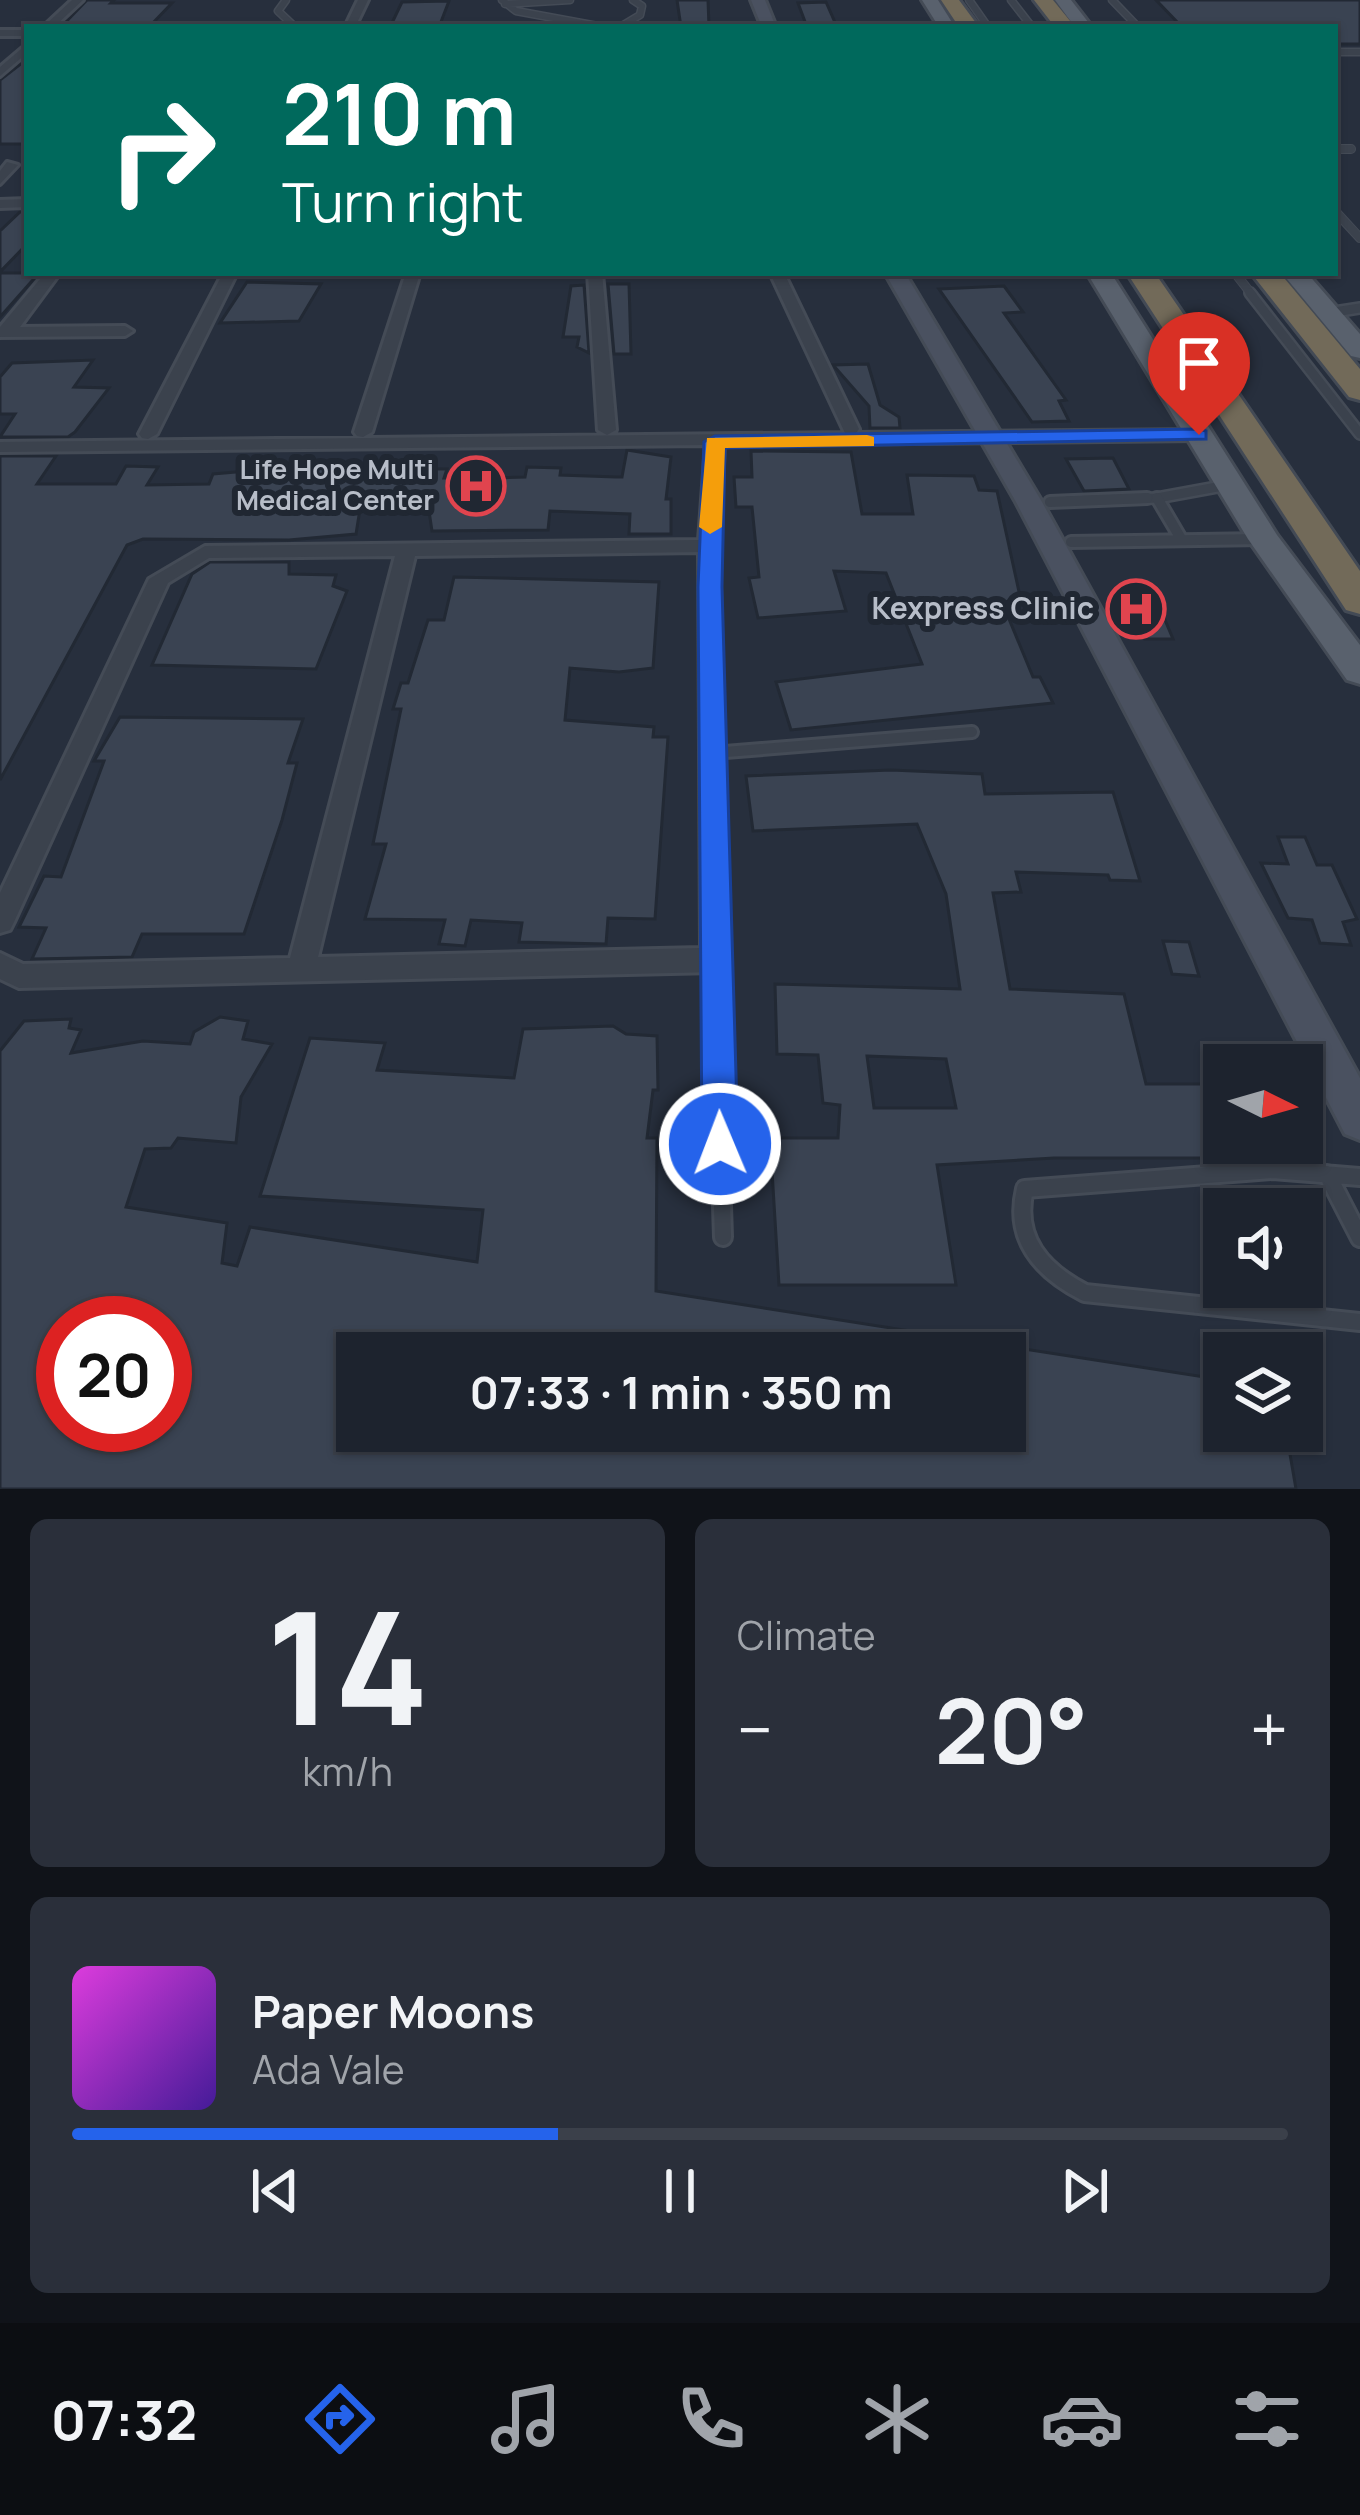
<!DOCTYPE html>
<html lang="en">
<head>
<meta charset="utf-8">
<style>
  body { margin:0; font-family:Manrope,sans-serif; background:#2a2f3a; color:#f1f3f6; height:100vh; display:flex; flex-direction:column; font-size:45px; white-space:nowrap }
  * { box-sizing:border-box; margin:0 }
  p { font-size:39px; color:#a0a4aa }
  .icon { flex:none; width:66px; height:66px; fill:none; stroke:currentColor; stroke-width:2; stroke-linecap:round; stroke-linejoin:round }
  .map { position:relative; height:1489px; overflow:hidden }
  .details { display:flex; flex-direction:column; gap:30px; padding:30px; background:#101319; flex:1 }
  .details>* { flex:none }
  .top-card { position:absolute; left:24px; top:24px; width:1314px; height:252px; border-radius:0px; box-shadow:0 3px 9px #0004,0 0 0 3px #3b404a; background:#00695c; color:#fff; overflow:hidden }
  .needle { width:78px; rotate:95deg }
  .tools { position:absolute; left:1203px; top:1044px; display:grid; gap:24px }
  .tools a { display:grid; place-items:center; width:120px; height:120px; border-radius:0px; background:#1d232e; box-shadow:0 3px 9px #0004,0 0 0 3px #3b404a; font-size:60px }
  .speed { position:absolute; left:36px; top:1296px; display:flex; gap:24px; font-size:60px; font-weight:700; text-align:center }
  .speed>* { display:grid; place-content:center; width:156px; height:156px; border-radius:50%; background:#1d232e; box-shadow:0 3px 9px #0004,0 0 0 3px #3b404a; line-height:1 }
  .speed .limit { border:18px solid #d22; background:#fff; color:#111 }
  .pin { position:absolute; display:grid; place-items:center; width:102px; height:102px; color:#fff; margin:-123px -51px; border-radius:50% 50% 50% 0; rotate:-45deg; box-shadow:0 0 12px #0007 }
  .pin .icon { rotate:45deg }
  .me { position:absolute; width:132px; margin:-66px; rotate:359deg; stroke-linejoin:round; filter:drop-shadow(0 0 9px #0008) }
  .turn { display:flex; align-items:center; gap:42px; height:252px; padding:0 60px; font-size:54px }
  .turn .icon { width:156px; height:156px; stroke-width:2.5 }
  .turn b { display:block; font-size:84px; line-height:102px }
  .big { font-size:90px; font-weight:700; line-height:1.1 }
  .details .tile { flex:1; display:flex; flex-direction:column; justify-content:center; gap:18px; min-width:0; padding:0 42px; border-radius:18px; background:#2a2f3a }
  .details .dial { align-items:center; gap:0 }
  .dial b { font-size:156px; line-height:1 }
  .song { display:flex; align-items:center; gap:36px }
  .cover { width:144px; height:144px; border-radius:18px; background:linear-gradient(135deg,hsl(300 70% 55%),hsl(260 70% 35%)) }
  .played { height:12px; border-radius:6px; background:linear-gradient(90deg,#2563eb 40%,#3b404a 40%) }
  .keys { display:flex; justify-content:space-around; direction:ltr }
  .heat { display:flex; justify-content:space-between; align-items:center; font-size:66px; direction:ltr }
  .details .tiles { flex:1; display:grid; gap:30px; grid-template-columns:1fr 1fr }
  .tile:last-child { grid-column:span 2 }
  .trip { position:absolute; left:336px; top:1332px; width:690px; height:120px; border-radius:0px; background:#1d232e; box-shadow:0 3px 9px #0004,0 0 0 3px #3b404a; font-weight:700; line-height:120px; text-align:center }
  .tab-bar { display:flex; height:192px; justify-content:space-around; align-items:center; background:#0c0e12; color:#a0a4aa }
  .tab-bar .icon { width:84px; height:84px }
  .tab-bar .selected { color:#2563eb }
  .tab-bar b { font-size:54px; color:#f1f3f6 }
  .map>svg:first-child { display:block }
  .building { fill:#3a4352; stroke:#222934; stroke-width:3; fill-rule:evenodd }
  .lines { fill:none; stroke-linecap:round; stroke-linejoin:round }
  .service-far5-casing { stroke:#444b56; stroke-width:9 }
  .service-far4-casing { stroke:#444b56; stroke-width:10 }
  .service-far3-casing { stroke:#444b56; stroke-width:14 }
  .service-far2-casing { stroke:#444b56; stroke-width:16 }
  .service-far1-casing { stroke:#444b56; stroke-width:20 }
  .service-casing { stroke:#444b56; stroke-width:22 }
  .minor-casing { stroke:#444b56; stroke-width:6 }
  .secondary-casing { stroke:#444b56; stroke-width:6 }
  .primary-casing { stroke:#444b56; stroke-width:6 }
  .motorway-casing { stroke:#434a55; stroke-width:6 }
  .service-far5 { stroke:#3b424d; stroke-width:6 }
  .service-far4 { stroke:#3b424d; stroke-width:8 }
  .service-far3 { stroke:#3b424d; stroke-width:9 }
  .service-far2 { stroke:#3b424d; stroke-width:10 }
  .service-far1 { stroke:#3b424d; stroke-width:14 }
  .service { stroke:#3b424d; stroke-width:16 }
  .minor { fill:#3b424d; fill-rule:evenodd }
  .secondary { fill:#4a5160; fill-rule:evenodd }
  .primary { fill:#59616d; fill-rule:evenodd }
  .motorway { fill:#726a59; fill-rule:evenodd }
  .route { fill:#2563eb; stroke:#184099; stroke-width:3 }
  .slow { fill:#f59e0b }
  .labels { text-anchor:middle; stroke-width:12; stroke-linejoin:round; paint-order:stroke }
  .far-poi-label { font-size:27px; font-weight:bold; fill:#b7bdc8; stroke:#202732; text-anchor:end }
  .poi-label { font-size:30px; font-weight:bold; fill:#b7bdc8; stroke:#202732; text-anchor:end }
</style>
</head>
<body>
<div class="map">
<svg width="1360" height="1489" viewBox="0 0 1360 1489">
  <rect width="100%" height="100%" fill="#272f3d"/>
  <!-- building -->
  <path class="building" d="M87,0H114L111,3H172L149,27H61Z
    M677,0H708L709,27H681Z
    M1156,0H1360V44H1335V27L1181,26Z
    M449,1L439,27H390L402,2Z
    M826,2L837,27H807L798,3Z
    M27,59V144H0V80Z
    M20,212H27V244L0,272V231Z
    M0,273H39L0,317Z
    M247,282L321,284L299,321L220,323Z
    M608,284H629L631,354H614Z
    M584,285L589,353L577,347L579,337H563L571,286Z
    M1004,286L1023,312L1004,313L1066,400L1059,401L1069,421L1032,422L939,289Z
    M93,360L74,387L109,388L75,432L68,437H0L15,414H0V377L12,363Z
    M868,364L880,405L899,417L900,428H870L869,406L833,365Z
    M627,450L671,457L666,499H671V534H629L630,514L550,511L548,530L432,531L429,511L360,509L356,534L289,540L143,539L127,545L0,780V456H56L37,484H116L126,466L158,467L147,485L209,484L213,474L280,468L447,469L444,478H493L525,477L527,467L561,468L560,475L616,477H622Z
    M751,451L851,452L862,514H913L907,475L974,476L979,490L997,491L1021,601L1002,602L1033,677H1040L1053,703L791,730L776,682L922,664L886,573L834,571L846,611L758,618L749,578L759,577L752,507H736L734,477H752Z
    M1113,458L1129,489L1084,491L1066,459Z
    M210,562H289V574L336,575L333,586L347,591L316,669L152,665L192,574Z
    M454,577L659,582L653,668L619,672L570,668L565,720L654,727L653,737H668L655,919L608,918L606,944L519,942L522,923L471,920L465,946L439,944L445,920L365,919L386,844H373L401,709H393L401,683H408L428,620H444Z
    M1130,601H1157L1173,639H1145Z
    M120,717L303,719L288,763H297L282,820L244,934H142L132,957L32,959L46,928L19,927L44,876L61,877L104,761H94Z
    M891,770L982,774L985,794L1113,792L1140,881L1110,880L1108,875L1016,872L1021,892L993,893L1010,989L1124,994L1146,1084H1209L1224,1143L1234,1158H1054L937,1165L956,1285H779L770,1138H838L840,1105L823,1103L818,1055L777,1054L775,984L960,989L946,894L917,824L753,831L746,776ZM867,1056L946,1059L956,1108H874Z
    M1278,837H1305L1317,865H1332L1357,919L1343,922L1351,945L1320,943L1312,920L1288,918L1261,863L1288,864Z
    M1163,941L1189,942L1199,976L1172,974Z
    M220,1017L248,1021L243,1039L272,1044L241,1097L236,1143L178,1138L171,1148L145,1149L126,1207L227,1223L222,1263L237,1266L250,1227L477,1262L483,1210L260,1196L310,1038L385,1043L377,1070L514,1078L523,1029L613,1026L626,1034L657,1036L658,1090H653L647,1138H657L656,1291L961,1339L960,1353H357V1431H1005V1346L1224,1380V1431H1286L1296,1489H0V1051L24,1021L71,1019L69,1028L81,1030L71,1053L143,1041L190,1044L194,1032ZM63,1323H165V1425H63Z"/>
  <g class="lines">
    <defs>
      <path id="service-far5" d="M286,0L278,11L295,27
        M502,0L516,11L603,27
        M969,0L988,27
        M1011,0L1032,27
        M1112,0L1138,27
        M505,4L570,0
        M620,27L640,15L642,6L633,0
        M1335,52H1360"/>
      <path id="service-far4" d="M1335,149H1351
        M1335,211L1360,238
        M1235,273L1253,296"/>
      <path id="service-far3" d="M1250,293L1360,434
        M1328,313L1360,308
        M1067,501L1157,498L1228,485"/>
      <path id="service-far2" d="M1157,498L1180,537
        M1050,502L1147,498
        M1071,542L1263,539
        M713,753L972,732"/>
      <path id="service-far1" d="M715,961L719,1084"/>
      <path id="service" d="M718,1081L723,1237
        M1327,1174L1360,1238
        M1360,1177L1273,1170L1025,1189C1013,1239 1042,1271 1085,1293L1360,1322"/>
      <path id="minor" d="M72,0H83L54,27H43Z
        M358,0H368L355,27H345Z
        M0,30H27V36H0Z
        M27,44V53L0,76V67Z
        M7,162L18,165L0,184V171Z
        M27,199V207L0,208V200Z
        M45,273H60L20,327L125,326L133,331L125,336L0,337V327Z
        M223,273H237L157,434L148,439L142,438L139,434Z
        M406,273H420L372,432L363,437L357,436L354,432Z
        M588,273H602L616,430L607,435L598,430Z
        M770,273H784L859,429L856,433L1199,430L1208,435L1199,440L724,445L719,546L729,960L725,969L715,972L19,988L0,979V953L23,964L290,958L395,556L209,558L168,583L14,922L10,930L0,933V893L149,579L205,546L699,540L706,445L0,452V442L845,433ZM699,552L701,948L318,957L415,556Z"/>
      <path id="secondary" d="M751,0H765L776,27H762Z
        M885,273H905L1042,502L1360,1078V1140L1345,1134L1016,502Z"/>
      <path id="primary" d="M922,0H938L955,27H939Z
        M1055,0H1071L1092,27H1075Z
        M1087,273H1111L1277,535L1360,645V684L1347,680L1248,539Z
        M1282,273H1307L1360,334V358L1351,356Z"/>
      <path id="motorway" d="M941,0H959L979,27H959Z
        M1034,0H1053L1075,27H1055Z
        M1127,273H1155L1360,571V614L1346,610Z
        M1251,273H1280L1360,369V400L1349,397Z"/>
    </defs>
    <!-- service-far5 casing -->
    <use href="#service-far5" class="service-far5-casing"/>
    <!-- service-far4 casing -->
    <use href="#service-far4" class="service-far4-casing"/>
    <!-- service-far3 casing -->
    <use href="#service-far3" class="service-far3-casing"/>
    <!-- service-far2 casing -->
    <use href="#service-far2" class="service-far2-casing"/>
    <!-- service-far1 casing -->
    <use href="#service-far1" class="service-far1-casing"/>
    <!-- service casing -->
    <use href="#service" class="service-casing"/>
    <!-- minor casing -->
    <use href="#minor" class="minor-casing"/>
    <!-- secondary casing -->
    <use href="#secondary" class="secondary-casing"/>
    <!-- primary casing -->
    <use href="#primary" class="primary-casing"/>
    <!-- motorway casing -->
    <use href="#motorway" class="motorway-casing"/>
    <!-- service-far5 -->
    <use href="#service-far5" class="service-far5"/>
    <!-- service-far4 -->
    <use href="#service-far4" class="service-far4"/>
    <!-- service-far3 -->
    <use href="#service-far3" class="service-far3"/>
    <!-- service-far2 -->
    <use href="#service-far2" class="service-far2"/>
    <!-- service-far1 -->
    <use href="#service-far1" class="service-far1"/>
    <!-- service -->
    <use href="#service" class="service"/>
    <!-- minor -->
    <use href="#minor" class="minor"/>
    <!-- secondary -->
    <use href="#secondary" class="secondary"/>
    <!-- primary -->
    <use href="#primary" class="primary"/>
    <!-- motorway -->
    <use href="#motorway" class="motorway"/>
  </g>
  <!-- route -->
  <path class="route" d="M1199,429L1206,431V439L725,448L722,587L738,1144L733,1157L720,1162L707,1157L702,1144L698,587L704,442L715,436Z"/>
  <!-- slow -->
  <path class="slow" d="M867,435L874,437V446L725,448L722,527L710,534L699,527L707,438Z"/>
  <!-- icons -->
  <defs>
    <symbol id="hospital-ring" viewBox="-11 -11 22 22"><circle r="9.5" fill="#202732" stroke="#e0444e" stroke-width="1.5"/><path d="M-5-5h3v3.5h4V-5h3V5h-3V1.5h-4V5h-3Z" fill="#e0444e"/></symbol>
  </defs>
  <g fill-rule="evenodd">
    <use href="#hospital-ring" x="443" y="453" width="66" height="66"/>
    <use href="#hospital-ring" x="1103" y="576" width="66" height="66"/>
  </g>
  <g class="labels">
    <!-- far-poi labels -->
    <g class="far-poi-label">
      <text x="434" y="479">Life Hope Multi<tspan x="434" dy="31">Medical Center</tspan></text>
    </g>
    <!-- poi labels -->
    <g class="poi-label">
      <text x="1094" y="619">Kexpress Clinic</text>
    </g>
  </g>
</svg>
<div class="tools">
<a><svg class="needle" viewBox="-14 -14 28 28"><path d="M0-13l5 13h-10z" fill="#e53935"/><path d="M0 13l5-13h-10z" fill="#a0a4aa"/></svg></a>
<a><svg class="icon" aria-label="sound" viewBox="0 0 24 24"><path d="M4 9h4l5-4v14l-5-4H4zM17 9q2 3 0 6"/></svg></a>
<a><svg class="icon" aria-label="layers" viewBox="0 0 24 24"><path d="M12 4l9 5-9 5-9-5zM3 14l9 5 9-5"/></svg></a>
</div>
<div class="speed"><div class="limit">20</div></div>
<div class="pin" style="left:1199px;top:435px;background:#d93025"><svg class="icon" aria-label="arrive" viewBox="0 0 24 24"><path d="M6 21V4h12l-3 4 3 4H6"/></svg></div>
<svg class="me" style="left:720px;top:1144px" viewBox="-20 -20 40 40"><circle r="17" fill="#2563eb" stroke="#fff" stroke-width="3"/><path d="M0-11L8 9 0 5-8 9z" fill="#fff"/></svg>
<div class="trip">07:33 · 1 min · 350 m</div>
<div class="top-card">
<div class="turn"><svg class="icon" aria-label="right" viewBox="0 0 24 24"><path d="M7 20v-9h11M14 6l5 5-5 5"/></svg><div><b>210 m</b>Turn right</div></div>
</div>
</div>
<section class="details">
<div class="tiles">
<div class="tile dial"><b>14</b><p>km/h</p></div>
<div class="tile"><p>Climate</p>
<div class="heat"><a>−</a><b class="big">20°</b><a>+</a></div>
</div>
<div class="tile">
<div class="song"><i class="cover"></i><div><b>Paper Moons</b><p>Ada Vale</p></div></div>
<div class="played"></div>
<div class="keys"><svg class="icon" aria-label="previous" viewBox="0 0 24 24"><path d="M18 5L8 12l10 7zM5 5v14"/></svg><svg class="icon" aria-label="pause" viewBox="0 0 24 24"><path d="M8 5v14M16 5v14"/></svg><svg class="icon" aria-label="next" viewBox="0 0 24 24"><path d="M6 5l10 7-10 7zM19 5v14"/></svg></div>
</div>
</div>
</section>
<nav class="tab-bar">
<b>07:32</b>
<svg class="icon selected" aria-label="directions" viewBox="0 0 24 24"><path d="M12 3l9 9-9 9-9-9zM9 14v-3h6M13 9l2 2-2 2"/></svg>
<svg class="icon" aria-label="music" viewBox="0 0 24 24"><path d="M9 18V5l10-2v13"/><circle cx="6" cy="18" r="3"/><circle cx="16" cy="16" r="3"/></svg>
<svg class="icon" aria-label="phone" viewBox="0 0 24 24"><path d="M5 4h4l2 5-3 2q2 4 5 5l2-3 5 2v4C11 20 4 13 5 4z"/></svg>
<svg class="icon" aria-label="climate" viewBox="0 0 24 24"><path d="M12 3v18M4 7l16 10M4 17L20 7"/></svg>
<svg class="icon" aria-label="car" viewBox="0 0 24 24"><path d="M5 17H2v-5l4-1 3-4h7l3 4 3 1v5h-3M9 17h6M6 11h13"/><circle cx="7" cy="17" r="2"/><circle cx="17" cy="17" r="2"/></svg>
<svg class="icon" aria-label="filters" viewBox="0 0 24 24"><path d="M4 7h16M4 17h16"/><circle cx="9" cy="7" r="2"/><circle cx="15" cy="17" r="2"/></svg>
</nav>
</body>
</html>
